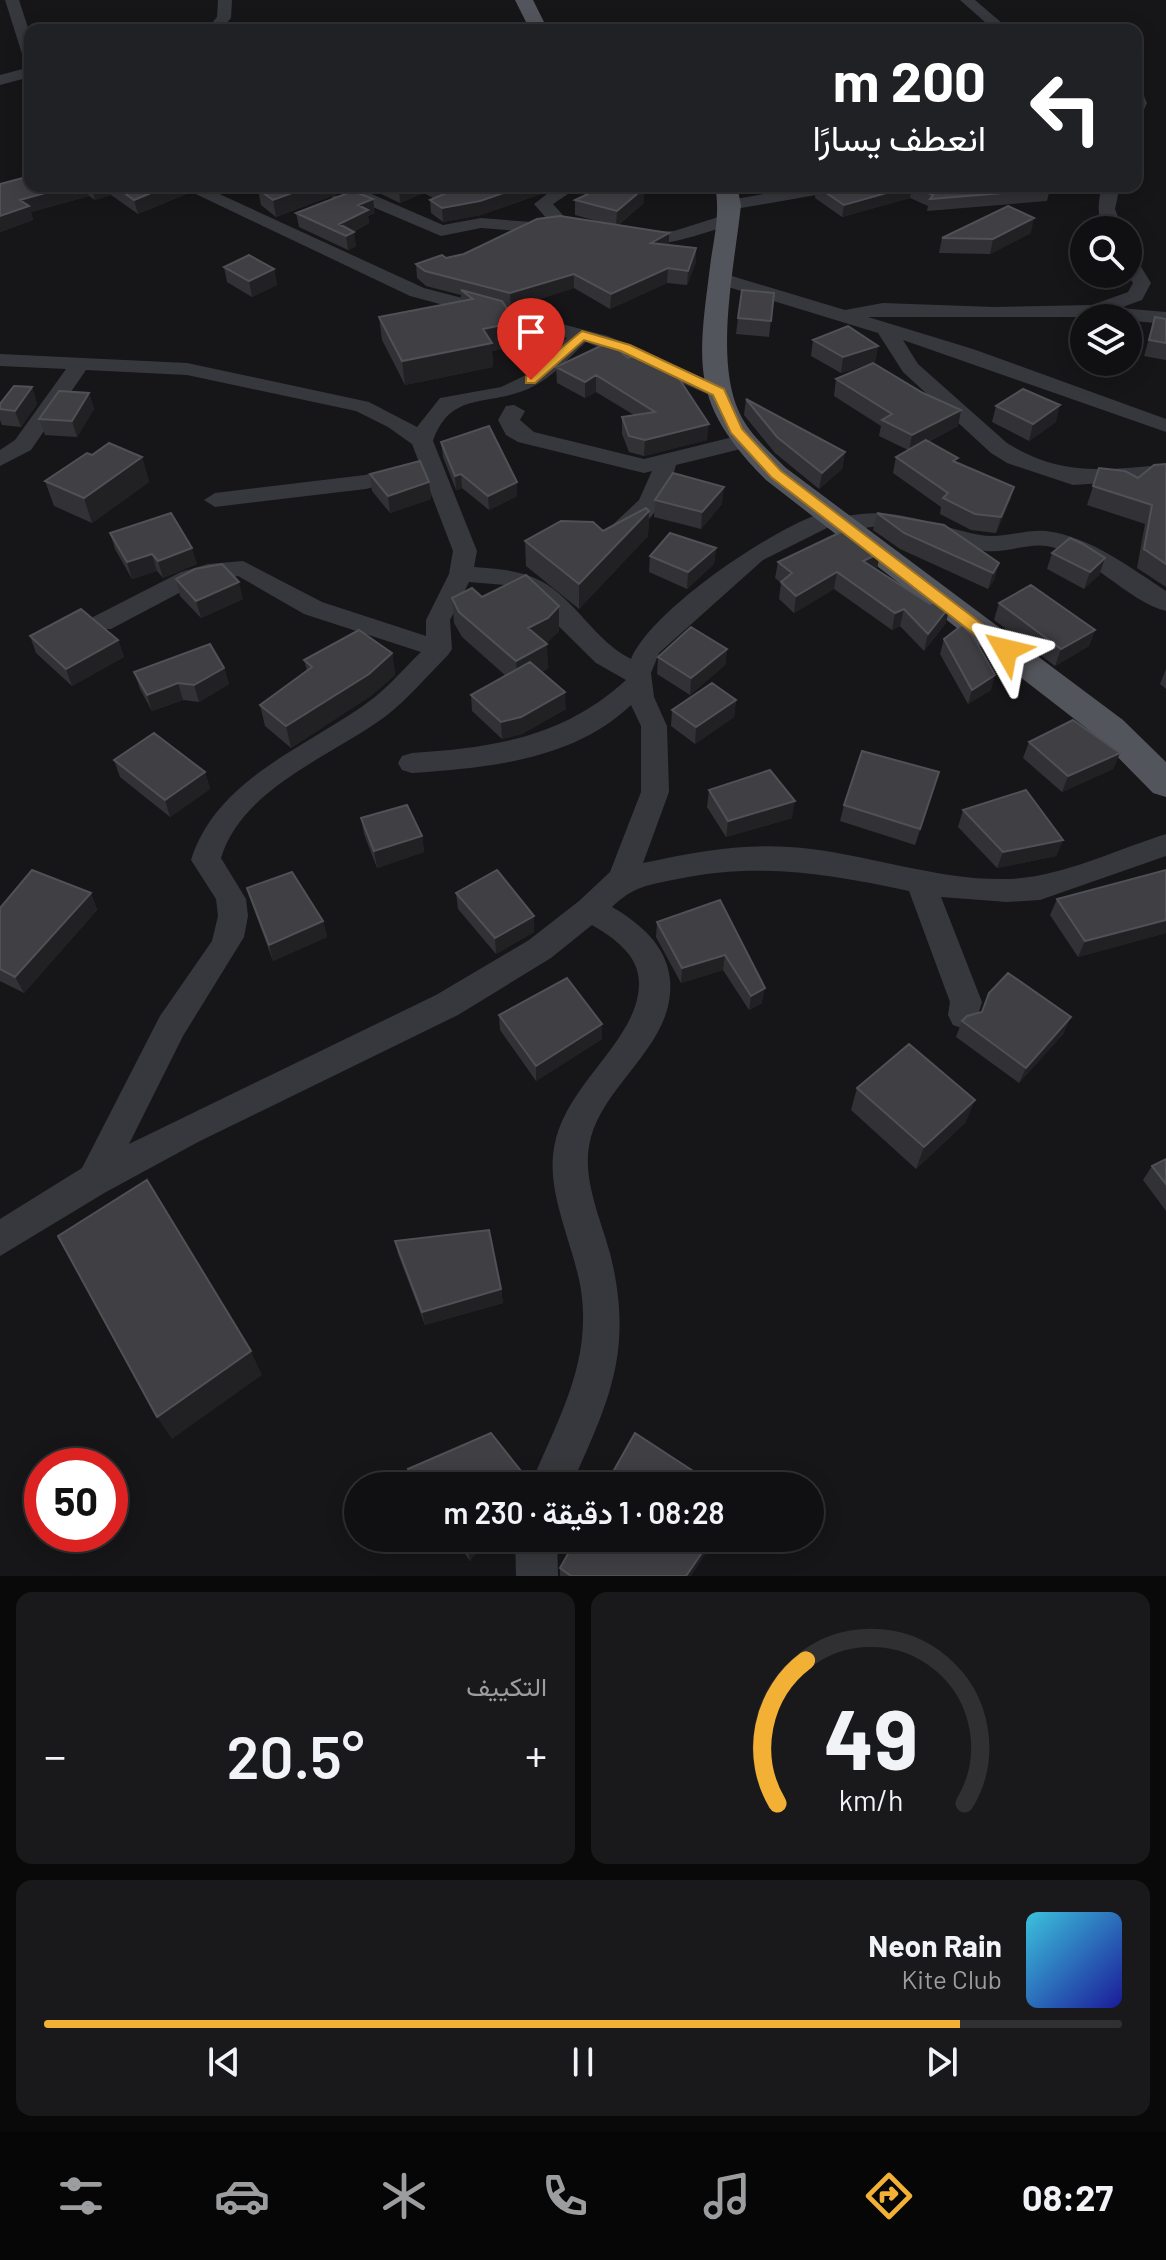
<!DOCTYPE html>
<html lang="ar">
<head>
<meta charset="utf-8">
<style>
  body { margin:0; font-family:Barlow,Vazirmatn,sans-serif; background:#19191b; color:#f1f3f6; direction:rtl; height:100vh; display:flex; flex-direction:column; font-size:30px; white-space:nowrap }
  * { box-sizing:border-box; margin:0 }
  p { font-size:26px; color:#9c9d9f }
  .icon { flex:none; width:44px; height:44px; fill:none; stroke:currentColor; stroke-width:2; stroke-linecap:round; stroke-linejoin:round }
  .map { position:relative; height:1576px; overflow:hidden; direction:ltr }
  .details { display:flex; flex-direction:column; gap:16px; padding:16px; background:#09090a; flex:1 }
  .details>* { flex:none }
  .guide { position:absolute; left:24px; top:24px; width:1118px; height:168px; border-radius:16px; box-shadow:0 4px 20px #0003,0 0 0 2px #303032; direction:rtl; background:#202124; color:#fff; overflow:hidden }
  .tools { position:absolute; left:1070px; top:216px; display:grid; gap:16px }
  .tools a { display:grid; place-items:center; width:72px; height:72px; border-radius:50%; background:#101012; box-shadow:0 4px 20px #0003,0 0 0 2px #303032; font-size:40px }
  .speed { position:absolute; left:24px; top:1448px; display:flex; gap:16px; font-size:40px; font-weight:700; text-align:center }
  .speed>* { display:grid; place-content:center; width:104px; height:104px; border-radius:50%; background:#101012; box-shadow:0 4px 20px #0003,0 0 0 2px #303032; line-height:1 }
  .speed .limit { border:12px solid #d22; background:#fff; color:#111 }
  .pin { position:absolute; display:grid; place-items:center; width:68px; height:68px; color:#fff; margin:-82px -34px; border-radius:50% 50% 50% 0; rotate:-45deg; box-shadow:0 0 8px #0007 }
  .pin .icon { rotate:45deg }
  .me { position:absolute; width:88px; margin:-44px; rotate:307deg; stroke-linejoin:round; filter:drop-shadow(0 0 6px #0008) }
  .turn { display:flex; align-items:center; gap:28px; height:168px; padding:0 24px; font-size:36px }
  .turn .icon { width:104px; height:104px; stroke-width:2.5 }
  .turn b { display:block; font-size:56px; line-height:68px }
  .big { font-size:60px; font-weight:600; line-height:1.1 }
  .details .widget { flex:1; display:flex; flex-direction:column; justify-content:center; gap:12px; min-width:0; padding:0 28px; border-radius:16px; background:#19191b }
  .details .dial { align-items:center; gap:0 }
  .dial svg { height:208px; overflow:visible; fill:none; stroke:#303032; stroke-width:7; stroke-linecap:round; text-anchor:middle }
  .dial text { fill:#f1f3f6; stroke:none }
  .song { display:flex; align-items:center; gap:24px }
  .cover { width:96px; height:96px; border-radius:12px; background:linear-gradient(135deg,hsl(190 70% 55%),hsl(240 70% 35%)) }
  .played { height:8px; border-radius:4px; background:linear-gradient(90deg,#f2b134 85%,#303032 85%) }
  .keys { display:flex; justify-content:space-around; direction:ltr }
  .heat { display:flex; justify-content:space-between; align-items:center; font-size:44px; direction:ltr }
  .details .tiles { flex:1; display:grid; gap:16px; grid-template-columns:1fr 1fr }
  .widget:last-child { grid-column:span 2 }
  .trip { position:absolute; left:344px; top:1472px; width:480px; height:80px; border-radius:40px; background:#101012; box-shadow:0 4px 20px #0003,0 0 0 2px #303032; font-weight:600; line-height:80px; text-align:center; direction:rtl }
  .tab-bar { display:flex; height:128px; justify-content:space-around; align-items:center; background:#060607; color:#9c9d9f }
  .tab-bar .icon { width:56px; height:56px }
  .tab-bar .on { color:#f2b134 }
  .tab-bar b { font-size:36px; color:#f1f3f6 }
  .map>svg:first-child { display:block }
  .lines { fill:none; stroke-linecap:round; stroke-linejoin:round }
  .minor { fill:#37383d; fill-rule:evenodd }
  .major { fill:#53555c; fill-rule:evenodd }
  .wall { fill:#323236 }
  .shaded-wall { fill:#212124 }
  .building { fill:#3f3f44; stroke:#4f5156; stroke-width:2 }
  .route { fill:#f2b134; stroke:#9d7322; stroke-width:2 }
</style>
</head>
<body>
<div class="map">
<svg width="1166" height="1576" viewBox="0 0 1166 1576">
  <rect width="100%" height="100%" fill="#161618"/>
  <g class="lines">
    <!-- minor -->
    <path class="minor" d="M5,0H19L30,34V61L23,57Z
      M218,0H232L231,18L221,30H206L217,17Z
      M960,0H975L1010,30H994Z
      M30,67V77L0,85V75Z
      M1136,87L1141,89L1147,103L1142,114L1136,116Z
      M179,186H202L424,288L608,336L726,388L729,392L726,396H712L586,342C570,356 553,377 534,386C490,409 452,388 433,441L477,551L474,567C498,569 520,570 541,581C576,600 595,641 631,659C652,609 779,523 831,510L842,517C897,505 928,525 980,535C1003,539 1024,529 1046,531C1089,536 1131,568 1166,591V611C1127,601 1092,555 1047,546C1028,543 1007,553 986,551C951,546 919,527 884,526C868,525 843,536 831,526L763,560L659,653L651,673L654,697L667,726L669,792L643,863C699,851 753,841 811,849C877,857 942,881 1009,879C1062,877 1115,850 1166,834V856L1040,900L1007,902L941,897L982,1002L975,1025L964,1029L953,1025L948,1015L950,1002L909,891C830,874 758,862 678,879C648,885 634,886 612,907C640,923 667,946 670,980C676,1046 599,1085 589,1146C583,1181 601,1220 610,1253C634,1350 610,1399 571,1486H530C557,1420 592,1364 581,1290C574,1245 546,1194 554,1148C564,1084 639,1041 639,983C639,955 614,938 592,925L551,958L458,1015L200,1141L106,1192L0,1256V1219L82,1168L160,1016L212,941L218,916L216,899L191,860C217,779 303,749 367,703C387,689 403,669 421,652L304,614L238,576L198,583L111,629H93L89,623L93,617L181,572L208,564L243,561L322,602L426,636V620L449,574L453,551L412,444L388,427L356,411L187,375L86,370L31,450L0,466V450L15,440L66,369L0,366V354L187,363L369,402L417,427L440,398L501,387L524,376L567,338L410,296ZM469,582L505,585L526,594L596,663L626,680C564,737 493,748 412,753L402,756L398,763L402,770L412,773C487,768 574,760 631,705L641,726V792L610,872L579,901L529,940L436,995L129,1144L183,1036L244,937L248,916L246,899L221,858C242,788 332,756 386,716C409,698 428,675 448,655L452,649L450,620Z
      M557,186H580L553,204L569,222L566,226L531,232L481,228L441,236L361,202L339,205L330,200L333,196L369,193L443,225L481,218L531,222L547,219L534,204Z
      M809,186H848L839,191L730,210L721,205L730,200Z
      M1102,186H1120L1115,209L1123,230H1105C1096,215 1098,202 1102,186Z
      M728,214L737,219L734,223C711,231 642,257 622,238L631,233L674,231Z
      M1128,255L1135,257L1151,283L1142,300L1120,308L1166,312V324L1090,317H868L973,349L1166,419V432L903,340L918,364L1007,443C1063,478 1104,469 1166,465V479L1073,485L1007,463L991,453L903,372L878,333L715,283L713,279L722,273L845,310L883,303L994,307L1092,305L1128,292L1133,283L1127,274Z
      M514,405L525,411L520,420L534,432L644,459L745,434L756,441L753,446L676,465C668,495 650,531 617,539L605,532L639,500L652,471L644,473L518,442L506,435L498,420L506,406Z
      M408,464L419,471L416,476L366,489L215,507L204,500L215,493L365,475Z
      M515,1538H557L558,1576H516Z"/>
    <!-- major -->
    <path class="major" d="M515,0H533L548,30H530Z
      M715,186H737L741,205C735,263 714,358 739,412C749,434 769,451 786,468L1123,720L1166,762V797L1153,793L1099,738L766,480C688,402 698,363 711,259C715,234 720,211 715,186Z"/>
  </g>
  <!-- wall -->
  <path class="wall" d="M0,184L30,186H184L186,194L138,214L111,195L95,200L89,196L31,212L33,220L0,232Z
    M266,186H554L544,193L481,215L443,222L431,213L430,200L433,198L424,193L400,203L379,193L353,188L276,217L261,205L258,189Z
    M816,186H1042L1050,189L1047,201L927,211L928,206L910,198L842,217L815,198Z
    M644,188V203L618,225L669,245L696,262L687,285L667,283L610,309L574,288L511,308L506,306L524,334L525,357L508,348L492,351L493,367L405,385L382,340L379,317L461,301V295L426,286L417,278L416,264L604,223L575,215V200Z
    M296,213H375L368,216L369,223L353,232L356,246L348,250L299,227Z
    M1031,233L990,254L939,253L942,238Z
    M224,267L274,269L277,285L252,297L227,282Z
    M774,293L769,337L736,334L738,318Z
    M1155,317L1166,319V360L1144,356Z
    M813,340L878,346L875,362L841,373L811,356Z
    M609,342L707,440L644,456L629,452L622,434V417L634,415L596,392L585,398L557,383L556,367Z
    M836,379L923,393L961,410L958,426L928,442L956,462L1014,487L1009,503L996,533L971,530L940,514L941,507L893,473L896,457L908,450L879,436L881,426L834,396Z
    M32,387L37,404L21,427L2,425L0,420V404Z
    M89,393L94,409L77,437L45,435L39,419Z
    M746,399L845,452L842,469L819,489L775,453L744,415Z
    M996,406L1056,422L1029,441L992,422Z
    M441,442L517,482V496L489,510L462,488L456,490L443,457Z
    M92,455L142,457L149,482L92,523L54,506L45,481Z
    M1166,464V587L1137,568L1145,524L1087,505L1099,468L1138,478Z
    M370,474L429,482L431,499L390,513L372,491Z
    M655,500L722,504L701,529L654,517Z
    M649,511L648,536L579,609L526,566L525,541L603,531Z
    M877,513L999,563L994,580L988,589L900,549L873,530Z
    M110,533L197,564L163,578L157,571L132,579L115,549Z
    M716,548L714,564L687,589L649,572L650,556Z
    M1052,553L1105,558L1099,575L1084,589L1047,569Z
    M778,562L876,570L946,623L924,651L900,626L892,630L834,589L794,613L779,599L781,583L775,578Z
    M176,579L243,599L201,618L180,596Z
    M482,597L559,631L546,643L548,668L542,672L566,709L522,734L502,739L472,711L471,695L506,676L462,637L454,623L452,598Z
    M999,603L1095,630L1089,646L1055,666L994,620Z
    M30,636L118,640L124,657L72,686L36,653Z
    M944,639L991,690L968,704L940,654Z
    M727,649L725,665L690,695L657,674L658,657Z
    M392,653L395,675L372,695L291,748L265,726L260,705L307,671L304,660Z
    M224,668L229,684L199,702L183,700L152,711L140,689L134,672Z
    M1166,669V689L1160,684Z
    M736,700L734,717L695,744L671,726L672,710Z
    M1029,742L1120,753L1113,769L1062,792L1023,758Z
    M114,760L205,772L210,789L170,817L120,777Z
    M934,788L915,845L840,821L844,805Z
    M709,790L792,818L726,837L707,807Z
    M963,810L1063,840L1056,856L997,868L958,827Z
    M361,818L422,836L424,852L377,868L364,834Z
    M1166,870V933L1078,957L1050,915L1057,899Z
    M247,888L323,921L327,937L273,961L252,904Z
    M91,893L97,910L24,993L0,981V908Z
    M456,893L534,916V932L496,954L458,909Z
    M720,900L762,1003L749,1010L723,970L681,983L656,937L657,922Z
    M499,1015L602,1039L536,1081L500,1030Z
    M962,1021L1064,1033L1019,1083L956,1037Z
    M857,1088L966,1122L916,1169L851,1110Z
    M1166,1159V1211L1143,1180L1152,1166Z
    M395,1241L501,1289L503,1303L425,1325L398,1254Z
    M408,1469L525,1476L526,1486H415L411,1480Z
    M454,1538H488L470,1561Z
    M560,1568L691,1576H560Z"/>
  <!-- shaded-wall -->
  <path class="shaded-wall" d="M70,186H86L89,196L31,212L33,220L0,232V216L20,200Z
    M91,186H109L111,195L95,200Z
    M168,186H184L186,194L138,214L134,200Z
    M311,186H353V188L276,217L273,200Z
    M399,186H423L424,193L400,203Z
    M444,186H473L443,203L442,187Z
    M524,186H554L544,193L481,215L443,222L442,208Z
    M912,186L910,198L842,217L844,205Z
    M644,188V203L616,226L617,211Z
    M373,199L375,213L368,216L369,223L346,235L339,224L358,205Z
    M1034,218L1031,233L990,254L993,239Z
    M354,232L356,246L348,250L346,236Z
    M669,233V248L651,243Z
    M696,248V262L687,285L688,271Z
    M668,268L667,283L610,309L611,294Z
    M274,269L277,285L252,297L249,281Z
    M574,274V288L511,308L510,293Z
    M507,324L508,348L492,351L493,367L405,385L402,361L483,329Z
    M878,346L875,362L841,373L843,357Z
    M596,375V392L585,398V382Z
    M32,387L37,404L21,427L15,411Z
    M89,393L94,409L77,437L72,421Z
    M1060,405L1056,422L1029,441L1033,424Z
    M961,410L958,426L909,451L912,435Z
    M709,424L707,440L644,456L645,440Z
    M845,452L842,469L819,489L822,473Z
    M142,457L149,482L92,523L84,498Z
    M461,474L462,488L456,490L455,476Z
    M429,482L431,499L390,513L388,496Z
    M517,482V496L489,510L488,496Z
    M724,487L722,504L701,529L702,512Z
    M1014,487L1009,503L996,533L1001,517Z
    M649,511L648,536L579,609V584Z
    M192,548L197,564L163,578L158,561Z
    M716,548L714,564L687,589L688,572Z
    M880,553L877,570L863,561Z
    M152,554L157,571L132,579L127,562Z
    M1105,558L1099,575L1084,589L1090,572Z
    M999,563L994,580L988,589L993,573Z
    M837,572L834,589L794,613L796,596Z
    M239,582L243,599L201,618L196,601Z
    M559,606V631L548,642L529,652L528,628Z
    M950,606L946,623L924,651L928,634Z
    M904,609L900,626L892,630L895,613Z
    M1095,630L1089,646L1055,666L1061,649Z
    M118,640L124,657L72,686L66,669Z
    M547,644L548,668L517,686L516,661Z
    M727,649L725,665L690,695L691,678Z
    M392,653L395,675L372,695L291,748L286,726Z
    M224,668L229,684L199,702L194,685Z
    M995,675L991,690L968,704L972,690Z
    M178,683L183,700L152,711L147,695Z
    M565,692L566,709L522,734L502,739L501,722Z
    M736,700L734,717L695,744L696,727Z
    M1120,753L1113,769L1062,792L1068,776Z
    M205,772L210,789L170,817L165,800Z
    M795,801L792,818L726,837L728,821Z
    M422,836L424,852L377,868L374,851Z
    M1063,840L1056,856L997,868L1003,852Z
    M91,893L97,910L24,993L15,977Z
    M534,916V932L496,954L495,938Z
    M1166,920V933L1078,957L1085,941Z
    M323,921L327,937L273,961L269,945Z
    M725,955L723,970L681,983L682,968Z
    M765,988L762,1003L749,1010L751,996Z
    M1071,1017L1064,1033L1019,1083L1026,1068Z
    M602,1024V1039L536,1081V1066Z
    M975,1100L966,1122L916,1169L924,1147Z
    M501,1289L503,1303L425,1325L422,1312Z
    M251,1351L262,1375L172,1439L157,1417Z
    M525,1476L526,1486H518Z
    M478,1538H488L470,1561L468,1551Z
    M712,1538H716L691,1576H686Z"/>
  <!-- building -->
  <path class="building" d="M30,176V186H70L20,200L29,206L0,216V184Z
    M115,186H168L134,200Z
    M266,186H311L273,200L258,189Z
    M463,186H524L480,201L442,208L430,200Z
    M605,186H635L644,188L617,211L575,200Z
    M816,186H911L844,205Z
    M912,186H1042L1050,189L930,199L933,195Z
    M353,191L373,199L358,205L368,210L339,224L354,232L346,236L296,213Z
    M1008,206L1034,218L993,239L942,238Z
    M560,216L669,233L651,243L696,248L688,271L668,268L611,294L574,274L510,293L425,271L416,264L442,255L446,258L464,254L537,219Z
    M249,255L274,269L249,281L224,267Z
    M461,290L502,301L524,334L507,324L483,329L492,343L402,361L379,317L473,299Z
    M742,290L774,293L771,321L738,318Z
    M1155,317L1166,319V343L1149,340Z
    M848,326L878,346L843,357L813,340Z
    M609,342L628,358L639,352L670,365L709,424L645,440L629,436L622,417L655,412L596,375L585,382L556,367Z
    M873,363L923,393L961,410L912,435L882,420L892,414L836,379Z
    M14,386L32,387L15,411L0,409V404Z
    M1023,389L1060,405L1033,424L996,406Z
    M59,391L89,393L72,421L39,419Z
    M746,399L845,452L822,473L777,437Z
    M489,426L517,482L488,496L461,474L455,476L441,442Z
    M926,440L958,458L953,461L1014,487L1001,517L975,514L943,498L948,493L896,457Z
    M109,443L142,457L84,498L45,481L87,453L92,455Z
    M420,461L429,482L388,496L370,474Z
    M1166,464V564L1144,549L1152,505L1093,486L1099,468L1125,471L1138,478L1154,465Z
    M673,473L724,487L702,512L655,500Z
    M646,508L649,511L579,584L525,541L561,521L593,522L603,531Z
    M171,513L192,548L158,561L152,554L127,562L110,533Z
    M877,513L944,525L999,563L993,573L904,533Z
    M843,531L848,535L853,532L880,553L863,561L930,604L941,600L950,606L928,634L904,609L895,613L837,572L796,596L781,582L792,573L778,562Z
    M670,533L716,548L688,572L650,556Z
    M1070,538L1083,544L1105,558L1090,572L1052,553Z
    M222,564L239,582L196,601L176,579L195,569Z
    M526,575L559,606L548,618L528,628L547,644L516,661L459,612L452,598L472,588L482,597Z
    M1031,585L1095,630L1061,649L999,603Z
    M81,609L118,640L66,669L30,636Z
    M962,625L973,636L995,675L972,690L944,639Z
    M691,627L727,649L691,678L658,657Z
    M359,630L392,653L369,674L286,726L260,705L312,667L304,660Z
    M210,644L224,668L194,685L178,683L147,695L134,672Z
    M530,662L565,692L521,717L501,722L471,695Z
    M712,683L736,700L696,727L672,710Z
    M1073,720L1120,753L1068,776L1029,742Z
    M154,733L205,772L165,800L114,760Z
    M862,751L939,772L920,829L844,805Z
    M770,770L795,801L728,821L709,790Z
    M1026,790L1063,840L1003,852L963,810Z
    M407,805L422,836L374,851L361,818Z
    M32,870L91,893L15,977L0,969V908Z
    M497,870L534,916L495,938L456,893Z
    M1166,870V920L1085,941L1057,899Z
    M292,872L323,921L269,945L247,888Z
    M720,900L765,988L751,996L725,955L682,968L657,922Z
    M1008,973L1071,1017L1026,1068L962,1021L967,1016L982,1012L989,993Z
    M567,978L602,1024L536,1066L499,1015Z
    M909,1044L975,1100L924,1147L857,1088Z
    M1166,1159V1184L1152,1166Z
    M147,1180L251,1351L157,1417L58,1236Z
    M489,1230L501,1289L422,1312L395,1241Z
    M491,1433L525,1476L518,1486H420L408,1469Z
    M635,1433L716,1486H605Z
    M458,1538H478L468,1551Z
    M577,1538H712L686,1576H571L560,1568Z"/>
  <!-- route -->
  <path class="route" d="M582,331L630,345L724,389L742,429L781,471L1011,646V654H1000L771,477L731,433L713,395L621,351L584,340L535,383H526V377Z"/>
</svg>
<div class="tools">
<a><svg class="icon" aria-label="search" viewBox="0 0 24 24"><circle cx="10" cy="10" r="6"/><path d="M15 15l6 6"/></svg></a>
<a><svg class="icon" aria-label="layers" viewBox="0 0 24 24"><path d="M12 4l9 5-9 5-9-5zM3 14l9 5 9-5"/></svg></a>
</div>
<div class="speed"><div class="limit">50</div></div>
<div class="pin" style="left:531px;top:380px;background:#d93025"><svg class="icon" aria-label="arrive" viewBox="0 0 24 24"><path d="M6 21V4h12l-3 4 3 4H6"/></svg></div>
<svg class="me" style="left:1006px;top:650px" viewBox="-20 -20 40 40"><path d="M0-17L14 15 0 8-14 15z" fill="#f2b134" stroke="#fff" stroke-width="4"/></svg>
<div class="trip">08:28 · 1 دقيقة · 230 m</div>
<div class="guide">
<div class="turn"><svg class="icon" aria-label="left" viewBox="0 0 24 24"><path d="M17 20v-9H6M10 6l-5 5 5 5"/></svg><div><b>200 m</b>انعطف يسارًا</div></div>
</div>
</div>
<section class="details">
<div class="tiles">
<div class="widget dial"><svg viewBox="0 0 100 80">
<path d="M14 69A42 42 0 1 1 86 69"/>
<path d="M14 69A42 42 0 0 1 25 14" stroke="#f2b134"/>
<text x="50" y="56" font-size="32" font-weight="700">49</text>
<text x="50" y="72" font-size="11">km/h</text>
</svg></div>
<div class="widget"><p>التكييف</p>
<div class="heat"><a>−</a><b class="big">20.5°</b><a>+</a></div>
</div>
<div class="widget">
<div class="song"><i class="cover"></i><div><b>Neon Rain</b><p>Kite Club</p></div></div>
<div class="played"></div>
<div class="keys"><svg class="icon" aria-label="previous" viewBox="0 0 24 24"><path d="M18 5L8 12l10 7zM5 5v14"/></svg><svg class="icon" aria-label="pause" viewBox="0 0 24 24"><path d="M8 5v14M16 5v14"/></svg><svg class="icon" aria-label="next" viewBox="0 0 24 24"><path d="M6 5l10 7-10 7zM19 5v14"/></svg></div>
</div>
</div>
</section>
<nav class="tab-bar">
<b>08:27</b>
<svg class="icon on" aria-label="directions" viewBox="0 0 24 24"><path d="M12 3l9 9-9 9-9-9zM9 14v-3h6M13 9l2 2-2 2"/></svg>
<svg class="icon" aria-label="music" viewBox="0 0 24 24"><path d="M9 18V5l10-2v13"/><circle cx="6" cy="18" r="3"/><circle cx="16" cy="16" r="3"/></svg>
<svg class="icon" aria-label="phone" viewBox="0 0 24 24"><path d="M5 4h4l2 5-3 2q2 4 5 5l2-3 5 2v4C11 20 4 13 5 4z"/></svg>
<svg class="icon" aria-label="climate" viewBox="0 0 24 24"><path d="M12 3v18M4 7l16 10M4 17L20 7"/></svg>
<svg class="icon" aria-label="car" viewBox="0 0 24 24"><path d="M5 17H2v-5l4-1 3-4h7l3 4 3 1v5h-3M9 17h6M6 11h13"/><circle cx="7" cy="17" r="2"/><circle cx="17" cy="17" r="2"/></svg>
<svg class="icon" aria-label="filters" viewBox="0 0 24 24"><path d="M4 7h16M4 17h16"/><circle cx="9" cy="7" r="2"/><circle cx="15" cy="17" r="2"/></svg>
</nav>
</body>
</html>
